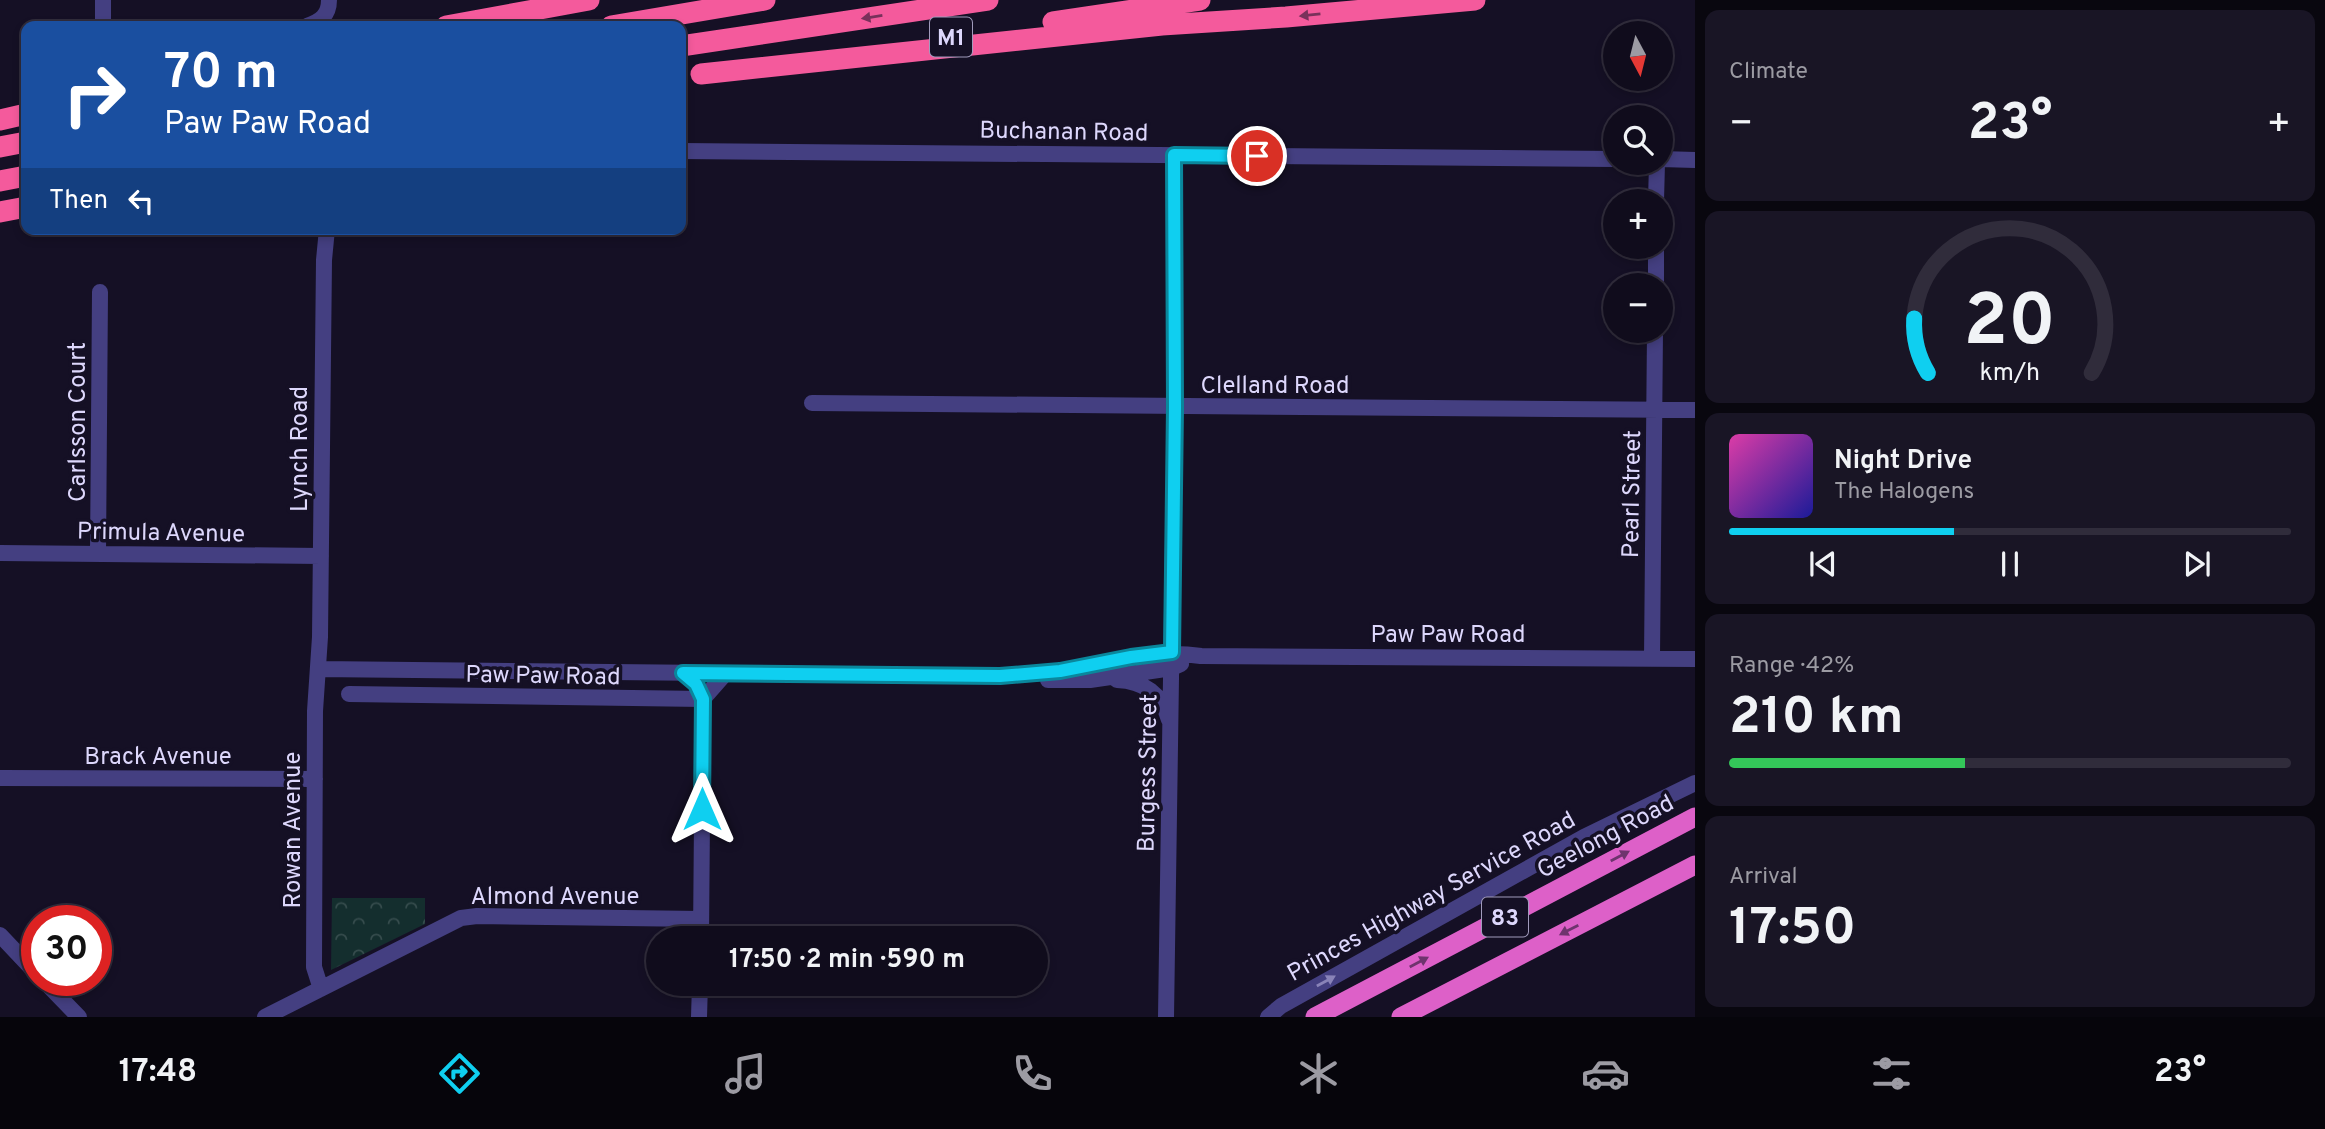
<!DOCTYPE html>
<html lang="en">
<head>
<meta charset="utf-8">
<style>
  body { margin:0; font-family:Overpass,sans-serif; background:#191525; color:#f1f3f6; height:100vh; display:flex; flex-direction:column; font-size:26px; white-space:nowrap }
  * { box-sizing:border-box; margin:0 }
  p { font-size:23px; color:#9c9ba3 }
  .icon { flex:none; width:38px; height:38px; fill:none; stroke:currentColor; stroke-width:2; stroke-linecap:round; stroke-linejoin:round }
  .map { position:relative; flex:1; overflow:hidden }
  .drawer { display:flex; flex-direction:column; gap:10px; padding:10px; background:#09070f; width:630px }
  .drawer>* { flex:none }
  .top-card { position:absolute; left:21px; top:21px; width:665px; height:214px; border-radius:14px; box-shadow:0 4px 10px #0003,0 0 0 2px #302c3b; background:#1a4fa0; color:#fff; overflow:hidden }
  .needle { width:46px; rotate:173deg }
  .tools { position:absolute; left:1603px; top:21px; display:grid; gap:14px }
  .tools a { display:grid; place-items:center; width:70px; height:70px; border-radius:50%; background:#100c1c; box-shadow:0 4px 10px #0003,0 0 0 2px #302c3b; font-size:35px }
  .speed { position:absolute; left:21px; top:905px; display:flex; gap:14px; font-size:35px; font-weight:700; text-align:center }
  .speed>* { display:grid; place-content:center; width:91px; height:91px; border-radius:50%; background:#100c1c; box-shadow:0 4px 10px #0003,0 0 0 2px #302c3b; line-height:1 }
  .speed .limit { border:10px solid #d22; background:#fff; color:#111 }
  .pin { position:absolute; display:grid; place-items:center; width:60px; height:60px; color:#fff; margin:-30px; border:4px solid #fff; border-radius:50%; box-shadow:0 2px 7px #0007 }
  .me { position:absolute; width:77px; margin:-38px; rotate:0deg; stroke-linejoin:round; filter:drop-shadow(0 0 5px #0008) }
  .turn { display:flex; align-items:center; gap:24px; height:147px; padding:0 28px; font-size:32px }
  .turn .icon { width:91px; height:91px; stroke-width:2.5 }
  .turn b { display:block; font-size:49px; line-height:60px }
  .then { display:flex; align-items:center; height:66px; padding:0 28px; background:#0003; gap:14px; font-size:26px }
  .big { font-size:52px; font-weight:700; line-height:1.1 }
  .drawer .widget { flex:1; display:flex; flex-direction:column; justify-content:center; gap:10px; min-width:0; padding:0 24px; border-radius:14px; background:#191525 }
  .drawer .dial { align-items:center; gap:0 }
  .dial svg { height:182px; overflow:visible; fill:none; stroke:#302c3b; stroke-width:7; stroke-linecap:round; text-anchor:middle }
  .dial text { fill:#f1f3f6; stroke:none }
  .song { display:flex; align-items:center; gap:21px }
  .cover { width:84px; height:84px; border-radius:10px; background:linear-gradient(135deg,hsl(320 70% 55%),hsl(240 70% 35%)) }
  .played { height:7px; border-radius:4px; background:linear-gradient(90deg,#0fcff0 40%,#302c3b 40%) }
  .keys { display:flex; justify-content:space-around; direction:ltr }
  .heat { display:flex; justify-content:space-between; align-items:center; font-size:38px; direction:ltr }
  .charge { height:10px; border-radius:5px; background:linear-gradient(90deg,#34c759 42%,#302c3b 0) }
  .trip { position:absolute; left:646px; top:926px; width:402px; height:70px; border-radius:35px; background:#100c1c; box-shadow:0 4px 10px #0003,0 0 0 2px #302c3b; font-weight:700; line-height:70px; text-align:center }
  .menu { display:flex; height:112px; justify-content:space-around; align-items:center; background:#06050b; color:#9c9ba3 }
  .menu .icon { width:49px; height:49px }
  .menu .current { color:#0fcff0 }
  .menu b { font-size:32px; color:#f1f3f6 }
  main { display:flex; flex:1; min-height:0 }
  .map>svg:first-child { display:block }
  .park { fill:url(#park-crowns) }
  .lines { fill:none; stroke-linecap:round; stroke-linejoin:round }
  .minor { stroke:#443f81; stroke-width:16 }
  .trunk { stroke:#dd60c8; stroke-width:19 }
  .motorway { stroke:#f45a9c; stroke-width:21 }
  .oneway { fill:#79315b }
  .oneway2 { fill:#6f346e }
  .oneway3 { fill:#8983b8 }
  .route-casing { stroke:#0a879c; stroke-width:18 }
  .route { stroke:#0fcff0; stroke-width:12 }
  .labels { text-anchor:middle; stroke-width:7; stroke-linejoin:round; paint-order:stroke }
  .shield { fill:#151025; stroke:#a19bbc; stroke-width:2 }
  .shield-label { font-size:23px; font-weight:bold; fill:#ddd7fc }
  .street-label { font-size:24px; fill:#ddd7fc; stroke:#151025 }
</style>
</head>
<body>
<main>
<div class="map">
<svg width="1695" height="1017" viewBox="0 0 1695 1017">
  <defs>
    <pattern id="park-crowns" width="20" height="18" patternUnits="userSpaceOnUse" patternTransform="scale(1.75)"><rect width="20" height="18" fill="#142e2e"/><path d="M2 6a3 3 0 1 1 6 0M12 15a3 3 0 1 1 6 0" fill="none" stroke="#364c4d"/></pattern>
  </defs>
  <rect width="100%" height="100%" fill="#151025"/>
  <!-- park -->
  <path class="park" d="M332,898H425V924L331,970Z"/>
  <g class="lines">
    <!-- minor -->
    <path class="minor" d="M103,26V0
      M307,26C320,21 329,16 329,0
      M681,151L1615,159
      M1661,159L1695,160
      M1656,201L1657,163
      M1656,285V247
      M812,403L1695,410
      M0,553L321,556
      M98,554L100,292
      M1652,658L1655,331
      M318,669L1000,676C1024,674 1048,674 1071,669C1115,661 1156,649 1201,656L1695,659
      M1048,680H1090L1172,668L1181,664
      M1117,680C1144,681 1162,694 1169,720
      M349,694L703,699
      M0,778L315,779
      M0,935L37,974
      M701,938L703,699L725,674
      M43,980L79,1017
      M321,989L314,967L315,711L320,637L324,260L327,229
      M265,1017L461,918L477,916L701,919
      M699,1017L700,984
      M1166,1017L1175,407L1174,155
      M1268,1017L1281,1006L1584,837L1695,783"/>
    <!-- trunk -->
    <path class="trunk" d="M1315,1017L1695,817
      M1401,1017L1695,865"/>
    <!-- motorway -->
    <path class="motorway" d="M1053,22L1200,0
      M446,26L589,0
      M611,26L765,0
      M681,46L988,0
      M701,74L1162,25L1286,17L1475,0
      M0,120L26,114
      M0,147L26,142
      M0,181L26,176
      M0,212L26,207"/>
  </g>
  <!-- one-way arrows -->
  <defs><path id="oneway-solid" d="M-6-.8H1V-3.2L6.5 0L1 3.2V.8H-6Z" transform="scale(1.75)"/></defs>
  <g class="oneway">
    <use href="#oneway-solid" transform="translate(1310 15) rotate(174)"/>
    <use href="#oneway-solid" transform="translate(872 17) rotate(171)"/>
  </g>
  <g class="oneway2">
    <use href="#oneway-solid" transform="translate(1620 856) rotate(-28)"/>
    <use href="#oneway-solid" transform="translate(1569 930) rotate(153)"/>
    <use href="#oneway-solid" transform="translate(1419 962) rotate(-28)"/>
  </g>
  <use class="oneway3" href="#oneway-solid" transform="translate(1326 981) rotate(-29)"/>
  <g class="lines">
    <defs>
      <path id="route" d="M702,809L703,699L696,684L683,673L1000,676L1060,671L1131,657L1172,652L1175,407L1174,155L1257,156"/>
    </defs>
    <!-- route casing -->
    <use href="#route" class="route-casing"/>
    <!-- route -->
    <use href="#route" class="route"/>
  </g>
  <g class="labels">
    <!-- shield labels -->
    <g class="shield">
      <rect x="930" y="17.5" width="42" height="39" rx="5"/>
      <rect x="1482" y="897.5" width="46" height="39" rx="5"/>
    </g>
    <g class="shield-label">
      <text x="951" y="45">M1</text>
      <text x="1505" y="925">83</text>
    </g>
    <!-- street labels -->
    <g class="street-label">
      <text transform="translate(1064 131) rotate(1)" y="8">Buchanan Road</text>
      <text x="1275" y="393">Clelland Road</text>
      <text transform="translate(77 422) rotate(-90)" y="8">Carlsson Court</text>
      <text transform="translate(299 449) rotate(-90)" y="8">Lynch Road</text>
      <text transform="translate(1631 494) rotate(-89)" y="8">Pearl Street</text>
      <text transform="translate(161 532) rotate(1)" y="8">Primula Avenue</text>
      <text x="1448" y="642">Paw Paw Road</text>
      <text transform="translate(543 675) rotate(1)" y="8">Paw Paw Road</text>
      <text x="158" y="764">Brack Avenue</text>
      <text transform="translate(1147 773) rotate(-89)" y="8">Burgess Street</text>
      <text transform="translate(292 830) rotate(-90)" y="8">Rowan Avenue</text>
      <text transform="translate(1605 836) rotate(-28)" y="8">Geelong Road</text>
      <text x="555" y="904">Almond Avenue</text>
      <text transform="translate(1431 896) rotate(-29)" y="8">Princes Highway Service Road</text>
    </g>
  </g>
</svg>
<div class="tools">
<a><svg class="needle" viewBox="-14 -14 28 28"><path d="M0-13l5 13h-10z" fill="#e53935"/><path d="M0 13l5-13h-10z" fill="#9c9ba3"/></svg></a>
<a><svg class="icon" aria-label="search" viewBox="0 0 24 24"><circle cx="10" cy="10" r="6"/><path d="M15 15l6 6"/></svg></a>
<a>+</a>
<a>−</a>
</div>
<div class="speed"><div class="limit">30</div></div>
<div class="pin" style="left:1257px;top:156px;background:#d93025"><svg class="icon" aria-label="arrive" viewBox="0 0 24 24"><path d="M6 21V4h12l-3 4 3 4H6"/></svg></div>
<svg class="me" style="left:702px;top:809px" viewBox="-20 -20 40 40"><path d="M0-17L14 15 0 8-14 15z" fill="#0fcff0" stroke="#fff" stroke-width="4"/></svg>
<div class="trip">17:50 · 2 min · 590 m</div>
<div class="top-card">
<div class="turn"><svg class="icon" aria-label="right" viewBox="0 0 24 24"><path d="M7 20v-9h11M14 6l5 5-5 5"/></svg><div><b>70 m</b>Paw Paw Road</div></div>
<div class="then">Then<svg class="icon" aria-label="left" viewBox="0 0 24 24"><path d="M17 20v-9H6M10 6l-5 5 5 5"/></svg></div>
</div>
</div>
<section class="drawer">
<div class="widget"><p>Climate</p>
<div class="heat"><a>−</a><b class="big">23°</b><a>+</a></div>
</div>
<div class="widget dial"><svg viewBox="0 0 100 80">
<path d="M14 69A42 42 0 1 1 86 69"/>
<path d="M14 69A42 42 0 0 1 8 45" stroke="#0fcff0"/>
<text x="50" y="56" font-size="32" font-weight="700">20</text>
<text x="50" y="72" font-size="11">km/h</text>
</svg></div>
<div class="widget">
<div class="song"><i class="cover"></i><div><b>Night Drive</b><p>The Halogens</p></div></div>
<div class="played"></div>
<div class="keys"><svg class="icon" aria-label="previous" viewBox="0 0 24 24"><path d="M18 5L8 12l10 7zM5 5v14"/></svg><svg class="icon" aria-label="pause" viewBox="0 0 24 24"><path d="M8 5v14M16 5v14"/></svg><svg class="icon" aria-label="next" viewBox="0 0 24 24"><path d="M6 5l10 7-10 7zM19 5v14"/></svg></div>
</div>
<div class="widget"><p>Range · 42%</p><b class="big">210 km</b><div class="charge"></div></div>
<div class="widget"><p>Arrival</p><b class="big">17:50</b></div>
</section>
</main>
<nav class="menu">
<b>17:48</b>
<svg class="icon current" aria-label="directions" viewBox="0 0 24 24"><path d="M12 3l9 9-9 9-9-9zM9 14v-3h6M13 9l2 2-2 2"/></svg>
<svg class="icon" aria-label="music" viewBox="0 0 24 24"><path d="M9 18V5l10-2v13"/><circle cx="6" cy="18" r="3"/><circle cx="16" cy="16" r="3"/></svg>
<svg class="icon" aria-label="phone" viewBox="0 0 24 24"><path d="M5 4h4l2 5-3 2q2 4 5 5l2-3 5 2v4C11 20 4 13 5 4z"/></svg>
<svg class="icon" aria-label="climate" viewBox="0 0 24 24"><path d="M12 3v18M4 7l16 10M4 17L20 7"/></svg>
<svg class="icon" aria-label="car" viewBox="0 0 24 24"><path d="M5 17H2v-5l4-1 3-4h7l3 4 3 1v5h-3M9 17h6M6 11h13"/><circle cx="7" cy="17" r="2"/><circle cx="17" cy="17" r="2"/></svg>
<svg class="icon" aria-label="filters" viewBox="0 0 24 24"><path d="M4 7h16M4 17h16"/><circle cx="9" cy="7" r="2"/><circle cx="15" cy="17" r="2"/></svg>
<b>23°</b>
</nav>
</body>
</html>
